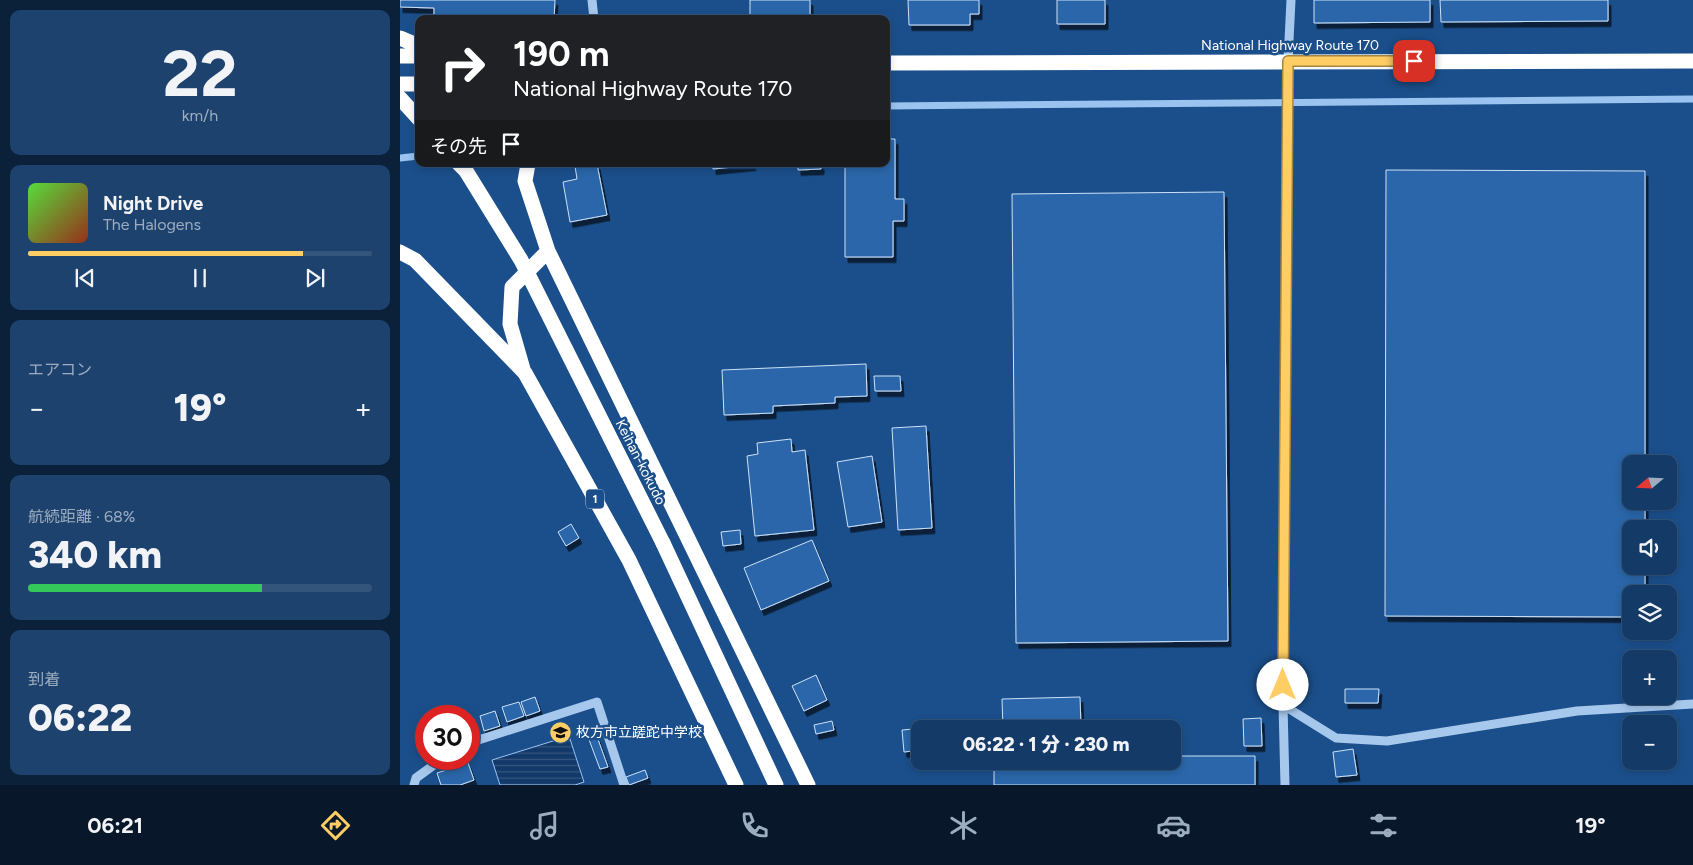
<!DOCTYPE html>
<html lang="ja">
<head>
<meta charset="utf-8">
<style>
  body { margin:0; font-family:Figtree,"Noto Sans JP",sans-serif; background:#1d426e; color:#f1f3f6; height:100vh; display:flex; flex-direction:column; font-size:19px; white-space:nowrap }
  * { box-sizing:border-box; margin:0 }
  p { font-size:16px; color:#9dadc0 }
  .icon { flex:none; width:28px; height:28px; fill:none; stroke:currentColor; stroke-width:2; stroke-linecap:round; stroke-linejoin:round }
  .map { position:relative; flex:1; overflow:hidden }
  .panel { display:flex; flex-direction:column; gap:10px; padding:10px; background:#0b2039; width:400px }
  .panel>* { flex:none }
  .top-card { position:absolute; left:15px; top:15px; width:475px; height:152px; border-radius:10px; box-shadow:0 2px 8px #0003,0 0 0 1px #33557c; background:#202124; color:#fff; overflow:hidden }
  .needle { width:32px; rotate:251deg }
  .buttons { position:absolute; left:1222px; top:455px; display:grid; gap:10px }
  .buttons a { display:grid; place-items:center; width:55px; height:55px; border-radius:10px; background:#143b68; box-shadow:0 2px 8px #0003,0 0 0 1px #33557c; font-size:25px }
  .speed { position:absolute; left:15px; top:705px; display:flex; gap:10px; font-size:25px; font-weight:700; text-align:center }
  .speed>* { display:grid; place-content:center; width:65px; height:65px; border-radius:50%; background:#143b68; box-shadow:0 2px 8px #0003,0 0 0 1px #33557c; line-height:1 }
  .speed .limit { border:8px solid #d22; background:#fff; color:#111 }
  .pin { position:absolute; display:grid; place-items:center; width:42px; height:42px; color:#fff; margin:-21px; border-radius:10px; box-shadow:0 2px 8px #0006 }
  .me { position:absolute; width:55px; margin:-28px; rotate:0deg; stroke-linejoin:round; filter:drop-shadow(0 0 4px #0008) }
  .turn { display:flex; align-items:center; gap:18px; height:105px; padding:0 15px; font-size:22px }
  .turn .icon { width:65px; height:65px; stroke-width:2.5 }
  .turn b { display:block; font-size:35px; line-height:42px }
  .then { display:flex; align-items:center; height:48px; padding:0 15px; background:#0003; gap:10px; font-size:19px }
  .big { font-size:38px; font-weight:800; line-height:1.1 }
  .panel .tile { flex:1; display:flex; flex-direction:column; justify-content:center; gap:8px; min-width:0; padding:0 18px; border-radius:10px; background:#1d426e }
  .panel .dial { align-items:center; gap:0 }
  .dial b { font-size:65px; line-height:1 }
  .song { display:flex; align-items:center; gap:15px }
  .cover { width:60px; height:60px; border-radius:8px; background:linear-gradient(135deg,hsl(110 70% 55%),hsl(10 70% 35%)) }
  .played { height:5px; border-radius:2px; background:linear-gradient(90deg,#fece64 80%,#33557c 80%) }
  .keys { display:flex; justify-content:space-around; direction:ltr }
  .heat { display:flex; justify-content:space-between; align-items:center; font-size:28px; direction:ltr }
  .charge { height:8px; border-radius:4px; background:linear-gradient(90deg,#34c759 68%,#33557c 0) }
  .trip { position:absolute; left:511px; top:720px; width:270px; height:50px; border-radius:10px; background:#143b68; box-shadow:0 2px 8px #0003,0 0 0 1px #33557c; font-weight:800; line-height:50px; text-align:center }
  .menu { display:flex; height:80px; justify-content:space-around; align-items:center; background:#08182a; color:#9dadc0 }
  .menu .icon { width:35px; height:35px }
  .menu .active { color:#fece64 }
  .menu b { font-size:22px; color:#f1f3f6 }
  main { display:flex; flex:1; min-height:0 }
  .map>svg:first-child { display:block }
  .water { fill:url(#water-rules); stroke:#9ac3ef }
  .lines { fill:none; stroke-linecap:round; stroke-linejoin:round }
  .stream { stroke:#9ac3ef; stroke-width:7 }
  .building { fill:#2a66a9; stroke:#cce2f9; filter:url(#shadow) }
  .minor { stroke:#a7c8ed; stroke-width:9 }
  .highway { stroke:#fff; stroke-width:15 }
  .highway-bridge { stroke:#fff; stroke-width:15 }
  .route-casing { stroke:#a58641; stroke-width:12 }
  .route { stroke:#fece64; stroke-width:9 }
  .labels { text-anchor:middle; stroke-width:5; stroke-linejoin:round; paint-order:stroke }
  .shield { fill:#1b4f8b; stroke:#bbcadc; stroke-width:1 }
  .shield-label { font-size:12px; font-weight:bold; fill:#fff }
  .street-label { font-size:14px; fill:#fff; stroke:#1b4f8b }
  .poi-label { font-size:14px; fill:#fff; stroke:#1b4f8b; text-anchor:start }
</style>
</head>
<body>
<main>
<section class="panel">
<div class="tile dial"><b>22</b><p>km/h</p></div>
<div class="tile">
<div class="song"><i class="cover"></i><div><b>Night Drive</b><p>The Halogens</p></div></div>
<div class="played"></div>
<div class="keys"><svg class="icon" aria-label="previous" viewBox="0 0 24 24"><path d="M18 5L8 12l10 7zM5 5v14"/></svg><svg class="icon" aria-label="pause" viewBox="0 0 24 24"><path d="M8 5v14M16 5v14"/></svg><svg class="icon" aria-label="next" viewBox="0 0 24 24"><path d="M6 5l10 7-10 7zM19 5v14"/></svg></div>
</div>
<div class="tile"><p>エアコン</p>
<div class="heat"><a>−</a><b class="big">19°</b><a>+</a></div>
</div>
<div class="tile"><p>航続距離 · 68%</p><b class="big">340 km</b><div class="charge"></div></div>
<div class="tile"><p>到着</p><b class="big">06:22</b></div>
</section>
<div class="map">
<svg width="1293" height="785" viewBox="0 0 1293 785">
  <defs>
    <pattern id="water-rules" width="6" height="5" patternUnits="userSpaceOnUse" patternTransform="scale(1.25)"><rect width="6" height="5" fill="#123969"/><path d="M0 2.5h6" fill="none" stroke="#365780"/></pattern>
    <filter id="shadow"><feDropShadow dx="3" dy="5.5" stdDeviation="0" flood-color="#0009"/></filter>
  </defs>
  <rect width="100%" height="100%" fill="#1b4f8b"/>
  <!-- water -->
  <path class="water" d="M169,736L184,782L175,785H100L92,760Z"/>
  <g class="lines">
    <!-- stream -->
    <path class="stream" d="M486,106L1293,99
      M0,158L19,156"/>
  </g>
  <!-- building -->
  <path class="building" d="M0,0H155L154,19L34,18V8L0,7Z
    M350,0H410V19H350Z
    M508,0H579V14H570V25H509Z
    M657,0H705V24H657Z
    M914,0H1030V22L914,23Z
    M1040,0H1208V21L1041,22Z
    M486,139H495V199H504V221H493V257H445V164H486Z
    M184,164H197L207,215L170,222L163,182L177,179L175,166Z
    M313,164H353V165L313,169Z
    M398,164H421V169L398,170Z
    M986,170L1245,171V464H1231V501H1245V529H1231V566H1245V594H1231V617L985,616Z
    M824,192L828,641L616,643L612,194Z
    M466,364L467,396L435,397V403L373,406V413L324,415L322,370Z
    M474,376H500L501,391H475Z
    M526,426L532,528L498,530L492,428Z
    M391,439L392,452L405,450L414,530L355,536L347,456L358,454L357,443Z
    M472,456L482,522L448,527L437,462Z
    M171,524L179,538L166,546L158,532Z
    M340,530L341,544L323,546L321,532Z
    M412,540L429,581L361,610L344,568Z
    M416,675L427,700L404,711L392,686Z
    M945,689H979L978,703H945Z
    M135,697L140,711L126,716L121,702Z
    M680,697L681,727H702V729H603L602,699Z
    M119,702L124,716L107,722L102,707Z
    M95,711L100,726L84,731L80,716Z
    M861,718L862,746H844L843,719Z
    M432,721L434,730L416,734L414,725Z
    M546,726V729H520V750L504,752L502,730Z
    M196,734L208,767L200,769L188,737Z
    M953,749L957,775L936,777L933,752Z
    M772,756H855V785H594V761H772Z
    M68,763L74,780L60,785H41L37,773Z
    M245,770L248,778L229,785L226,777Z"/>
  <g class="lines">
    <!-- minor -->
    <path class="minor" d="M192,0L194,19
      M883,705L936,738L987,741L1177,711L1293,704
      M69,743L197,702L224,785
      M14,785L16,778L42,759
      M885,785L883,705L887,117L888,61L891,0"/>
    <!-- highway -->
    <path class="highway" d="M0,38L19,46
      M0,56H19
      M486,63L1293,61
      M0,84H19
      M0,98L19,119
      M128,164L125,181L148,251L408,785
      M0,252L15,260L125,373L229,560L336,785
      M123,369L110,324L112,287L148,251
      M263,543L376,785"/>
    <!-- highway-bridge -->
    <path class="highway-bridge" d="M59,164L66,171L121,260L263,543"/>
  </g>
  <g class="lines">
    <defs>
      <path id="route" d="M883,685L888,61H1014"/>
    </defs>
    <!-- route casing -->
    <use href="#route" class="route-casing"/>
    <!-- route -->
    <use href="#route" class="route"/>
  </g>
  <!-- icons -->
  <defs>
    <symbol id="school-disc" viewBox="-11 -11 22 22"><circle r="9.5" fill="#fece64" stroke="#1b4f8b"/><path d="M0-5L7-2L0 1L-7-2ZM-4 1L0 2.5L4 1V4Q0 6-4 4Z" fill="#111"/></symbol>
  </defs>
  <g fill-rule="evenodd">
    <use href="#school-disc" x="148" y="720" width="25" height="25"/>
  </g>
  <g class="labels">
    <!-- shield labels -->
    <rect class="shield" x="186" y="489.5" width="18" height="19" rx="4"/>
    <g class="shield-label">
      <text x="195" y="503">1</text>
    </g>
    <!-- street labels -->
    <g class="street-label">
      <text x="890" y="50">National Highway Route 170</text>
      <text transform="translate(241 462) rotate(63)" y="5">Keihan-kokudo</text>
    </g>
    <!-- poi labels -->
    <g class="poi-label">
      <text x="176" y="737">枚方市立蹉跎中学校</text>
    </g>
  </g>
</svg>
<div class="buttons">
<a><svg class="needle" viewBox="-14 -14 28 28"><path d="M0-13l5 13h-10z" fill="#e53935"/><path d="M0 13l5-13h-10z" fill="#9dadc0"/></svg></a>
<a><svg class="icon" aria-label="sound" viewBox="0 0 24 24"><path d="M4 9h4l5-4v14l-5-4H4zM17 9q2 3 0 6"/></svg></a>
<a><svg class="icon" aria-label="layers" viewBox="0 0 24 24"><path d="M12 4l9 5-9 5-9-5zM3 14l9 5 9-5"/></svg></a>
<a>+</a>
<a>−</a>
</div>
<div class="speed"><div class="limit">30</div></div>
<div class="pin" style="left:1014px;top:61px;background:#d93025"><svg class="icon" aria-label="arrive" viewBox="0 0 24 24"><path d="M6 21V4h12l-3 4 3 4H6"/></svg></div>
<svg class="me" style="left:883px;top:685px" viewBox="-20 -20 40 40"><circle r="19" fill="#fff"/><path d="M0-13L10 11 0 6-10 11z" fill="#fece64"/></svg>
<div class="trip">06:22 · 1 分 · 230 m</div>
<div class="top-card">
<div class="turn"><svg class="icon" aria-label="right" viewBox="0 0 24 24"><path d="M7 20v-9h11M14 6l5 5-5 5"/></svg><div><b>190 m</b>National Highway Route 170</div></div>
<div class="then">その先<svg class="icon" aria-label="arrive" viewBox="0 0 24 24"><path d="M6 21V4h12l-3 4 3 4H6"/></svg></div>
</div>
</div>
</main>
<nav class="menu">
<b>06:21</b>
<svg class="icon active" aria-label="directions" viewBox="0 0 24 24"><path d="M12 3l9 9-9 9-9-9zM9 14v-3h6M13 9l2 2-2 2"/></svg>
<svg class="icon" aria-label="music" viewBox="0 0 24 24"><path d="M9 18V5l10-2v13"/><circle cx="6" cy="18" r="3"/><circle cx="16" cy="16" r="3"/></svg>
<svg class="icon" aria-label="phone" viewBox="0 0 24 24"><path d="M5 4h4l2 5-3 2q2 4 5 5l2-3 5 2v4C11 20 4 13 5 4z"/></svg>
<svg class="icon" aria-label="climate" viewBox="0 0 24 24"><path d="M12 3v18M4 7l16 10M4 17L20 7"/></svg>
<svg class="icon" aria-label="car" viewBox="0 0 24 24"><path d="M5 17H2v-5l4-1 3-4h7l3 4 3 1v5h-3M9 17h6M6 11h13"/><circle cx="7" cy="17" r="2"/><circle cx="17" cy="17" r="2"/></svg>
<svg class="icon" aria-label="filters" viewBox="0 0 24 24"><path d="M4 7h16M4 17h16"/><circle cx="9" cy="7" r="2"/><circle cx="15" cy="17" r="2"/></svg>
<b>19°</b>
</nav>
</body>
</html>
